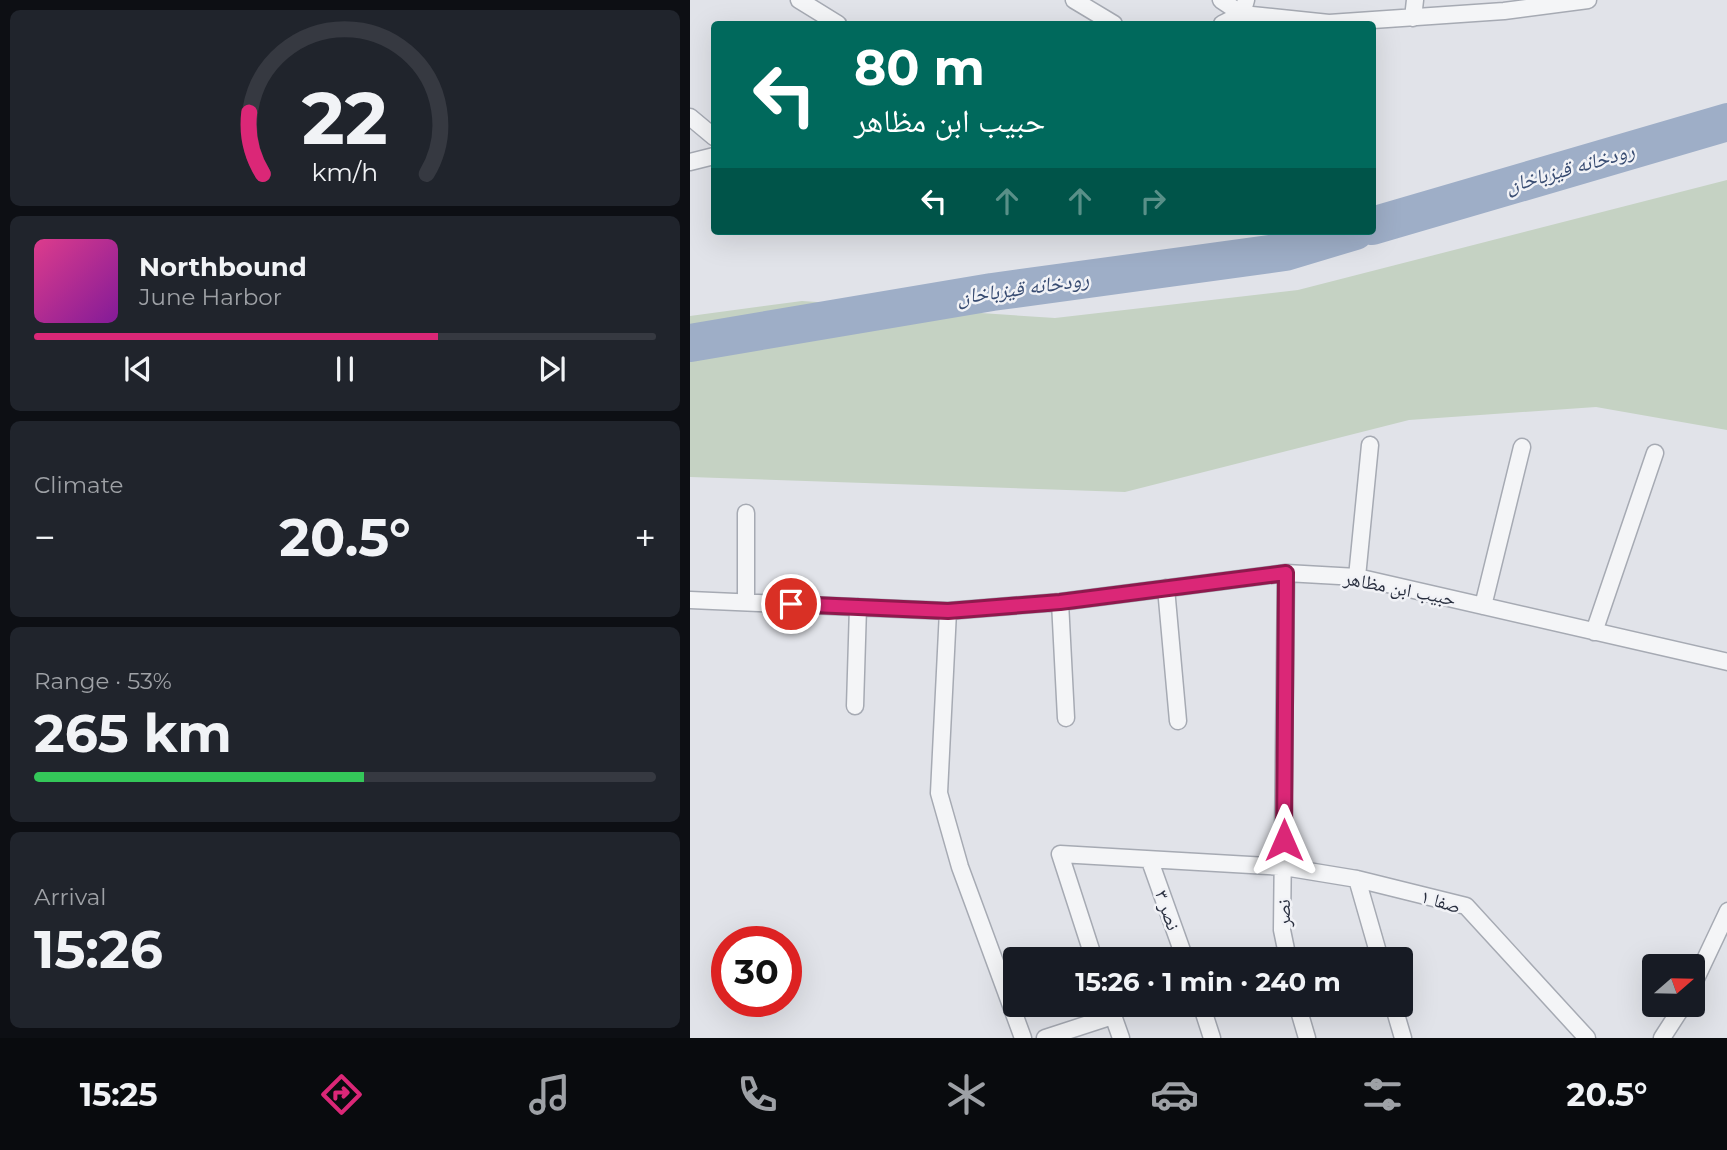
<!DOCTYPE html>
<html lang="en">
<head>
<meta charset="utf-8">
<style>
  body { margin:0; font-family:Montserrat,"Noto Naskh Arabic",sans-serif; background:#20242c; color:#f1f3f6; height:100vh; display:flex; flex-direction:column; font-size:26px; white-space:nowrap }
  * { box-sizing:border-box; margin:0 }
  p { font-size:23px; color:#9ea1a6 }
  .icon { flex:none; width:38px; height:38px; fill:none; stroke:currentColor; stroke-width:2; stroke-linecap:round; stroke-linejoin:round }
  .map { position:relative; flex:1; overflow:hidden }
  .drawer { display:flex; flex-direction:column; gap:10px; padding:10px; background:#0d0f14; width:690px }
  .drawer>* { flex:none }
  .top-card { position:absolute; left:21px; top:21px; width:665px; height:214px; border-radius:7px; box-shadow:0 7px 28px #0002; background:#00695c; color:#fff; overflow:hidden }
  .needle { width:46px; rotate:70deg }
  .tools { position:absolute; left:952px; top:954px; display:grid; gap:14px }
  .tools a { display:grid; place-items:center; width:63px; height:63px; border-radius:7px; background:#171b24; box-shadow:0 7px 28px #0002; font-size:35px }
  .speed { position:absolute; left:21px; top:926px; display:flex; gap:14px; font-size:35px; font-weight:700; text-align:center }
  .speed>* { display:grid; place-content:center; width:91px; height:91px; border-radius:50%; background:#171b24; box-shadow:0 7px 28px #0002; line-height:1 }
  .speed .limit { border:10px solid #d22; background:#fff; color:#111 }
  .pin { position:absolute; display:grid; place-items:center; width:60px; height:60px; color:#fff; margin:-30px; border:4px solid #fff; border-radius:50%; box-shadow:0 2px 7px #0007 }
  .me { position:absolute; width:77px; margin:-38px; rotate:0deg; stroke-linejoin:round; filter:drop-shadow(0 0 5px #0008) }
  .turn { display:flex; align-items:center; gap:24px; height:147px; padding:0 28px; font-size:32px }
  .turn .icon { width:91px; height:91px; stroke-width:2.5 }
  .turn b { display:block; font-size:49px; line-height:60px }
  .lanes { display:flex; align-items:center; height:66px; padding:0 28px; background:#0003; justify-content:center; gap:35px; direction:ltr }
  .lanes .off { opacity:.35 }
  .big { font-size:52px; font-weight:700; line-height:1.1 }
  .drawer .widget { flex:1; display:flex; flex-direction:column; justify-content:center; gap:10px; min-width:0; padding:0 24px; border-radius:10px; background:#20242c }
  .drawer .dial { align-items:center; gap:0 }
  .dial svg { height:182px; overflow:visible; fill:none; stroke:#363941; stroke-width:7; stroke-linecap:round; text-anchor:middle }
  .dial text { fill:#f1f3f6; stroke:none }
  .song { display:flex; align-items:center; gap:21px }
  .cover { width:84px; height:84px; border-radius:10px; background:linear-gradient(135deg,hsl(330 70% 55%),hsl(290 70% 35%)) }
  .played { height:7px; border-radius:4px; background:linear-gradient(90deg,#db2777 65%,#363941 65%) }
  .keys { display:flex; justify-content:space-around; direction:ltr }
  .heat { display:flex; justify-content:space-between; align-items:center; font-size:38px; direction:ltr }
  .charge { height:10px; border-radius:5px; background:linear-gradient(90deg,#34c759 53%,#363941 0) }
  .trip { position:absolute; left:313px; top:947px; width:410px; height:70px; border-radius:7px; background:#171b24; box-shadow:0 7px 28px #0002; font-weight:700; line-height:70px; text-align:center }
  .tabs { display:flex; height:112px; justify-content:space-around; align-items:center; background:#090b0e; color:#9ea1a6 }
  .tabs .icon { width:49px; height:49px }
  .tabs .on { color:#db2777 }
  .tabs b { font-size:32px; color:#f1f3f6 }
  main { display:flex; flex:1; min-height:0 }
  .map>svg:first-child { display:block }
  .green { fill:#c5d2c3 }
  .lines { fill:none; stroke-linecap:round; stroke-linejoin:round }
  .river { stroke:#9eaec7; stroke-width:38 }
  .street-casing { stroke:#a6aab3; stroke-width:19 }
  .street { stroke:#f4f5f7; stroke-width:16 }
  .route-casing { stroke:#8e194d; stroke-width:18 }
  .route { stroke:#db2777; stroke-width:12 }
  .labels { text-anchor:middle; stroke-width:5; stroke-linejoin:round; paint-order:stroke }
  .street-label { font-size:19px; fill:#2a3040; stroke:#f1f2f6 }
  .water-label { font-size:21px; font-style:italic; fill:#374b71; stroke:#f1f2f6 }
</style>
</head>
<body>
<main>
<section class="drawer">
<div class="widget dial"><svg viewBox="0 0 100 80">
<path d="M14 69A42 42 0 1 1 86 69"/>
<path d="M14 69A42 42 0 0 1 8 42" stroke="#db2777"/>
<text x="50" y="56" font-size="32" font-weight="700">22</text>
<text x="50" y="72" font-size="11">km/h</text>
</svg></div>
<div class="widget">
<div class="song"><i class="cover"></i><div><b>Northbound</b><p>June Harbor</p></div></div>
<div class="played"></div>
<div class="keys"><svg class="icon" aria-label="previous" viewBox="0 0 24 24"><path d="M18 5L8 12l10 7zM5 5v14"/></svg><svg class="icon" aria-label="pause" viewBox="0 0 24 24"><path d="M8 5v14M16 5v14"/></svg><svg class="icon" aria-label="next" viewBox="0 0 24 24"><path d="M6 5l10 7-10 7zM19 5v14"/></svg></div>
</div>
<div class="widget"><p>Climate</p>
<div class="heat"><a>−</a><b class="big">20.5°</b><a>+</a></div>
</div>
<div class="widget"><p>Range · 53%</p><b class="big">265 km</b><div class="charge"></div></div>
<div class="widget"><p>Arrival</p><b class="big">15:26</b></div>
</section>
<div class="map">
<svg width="1038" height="1038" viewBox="0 0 1038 1038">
  <rect width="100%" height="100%" fill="#e1e3e9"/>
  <!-- green -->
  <path class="green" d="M1037,180V430L906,407L719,420L435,492L0,477V316L112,301L365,318L608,290Z"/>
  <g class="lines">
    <!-- river -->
    <path class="river" d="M682,226L1038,122
      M0,343L302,292L595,252L665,231"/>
    <defs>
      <path id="street" d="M109,0L148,24
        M384,0L424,24
        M531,0L552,14L556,0
        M723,18L725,0
        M532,24L552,14L639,23L814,11L898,0
        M0,117L24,137
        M0,162L24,156
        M56,513V602
        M596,573L592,930L598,959
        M667,577L680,445
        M476,588L488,721
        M0,600L258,611L370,602L596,573L667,577L1038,662
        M370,602L376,718
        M793,606L832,447
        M258,611L249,793L270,867L333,1038
        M904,632L965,453
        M165,706L168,607
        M460,861L495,959
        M667,879L690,959
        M404,959L370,854L594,867L667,879L776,906L897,1038
        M1003,985L1038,911
        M419,1004L431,1038
        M511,1004L522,1038
        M607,1004L617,1038
        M703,1004L713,1038
        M355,1038L423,1016
        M972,1038L994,1004"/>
    </defs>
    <!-- street casing -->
    <use href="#street" class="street-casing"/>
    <!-- street -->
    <use href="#street" class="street"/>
  </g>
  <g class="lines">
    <defs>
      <path id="route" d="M101,604L258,611L370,602L596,573L594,840"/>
    </defs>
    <!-- route casing -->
    <use href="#route" class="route-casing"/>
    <!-- route -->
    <use href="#route" class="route"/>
  </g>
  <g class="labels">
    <!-- street labels -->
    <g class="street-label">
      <text transform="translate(710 588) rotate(11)" y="7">حبیب ابن مظاهر</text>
      <text transform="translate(751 901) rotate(17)" y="7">صفا ۱</text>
      <text transform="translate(478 910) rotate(71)" y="7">نصر ۳</text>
      <text transform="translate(593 913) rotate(-90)" y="7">نصر</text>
    </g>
    <!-- water labels -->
    <g class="water-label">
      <text transform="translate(880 168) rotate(-16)" y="7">رودخانه قیزباخان</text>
      <text transform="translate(333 288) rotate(-8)" y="7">رودخانه قیزباخان</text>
    </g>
  </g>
</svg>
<div class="tools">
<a><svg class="needle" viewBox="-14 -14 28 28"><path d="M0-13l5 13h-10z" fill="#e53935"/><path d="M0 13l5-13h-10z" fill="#9ea1a6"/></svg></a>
</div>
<div class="speed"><div class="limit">30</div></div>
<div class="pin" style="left:101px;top:604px;background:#d93025"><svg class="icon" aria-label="arrive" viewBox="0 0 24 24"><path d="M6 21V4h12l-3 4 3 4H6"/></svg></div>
<svg class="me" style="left:594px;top:840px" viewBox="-20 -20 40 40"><path d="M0-17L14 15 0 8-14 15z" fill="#db2777" stroke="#fff" stroke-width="4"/></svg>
<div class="trip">15:26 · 1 min · 240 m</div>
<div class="top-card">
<div class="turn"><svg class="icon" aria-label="left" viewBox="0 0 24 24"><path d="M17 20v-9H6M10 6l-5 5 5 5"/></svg><div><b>80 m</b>حبیب ابن مظاهر</div></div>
<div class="lanes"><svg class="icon" aria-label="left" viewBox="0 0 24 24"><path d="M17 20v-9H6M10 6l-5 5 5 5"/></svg><svg class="icon off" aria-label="ahead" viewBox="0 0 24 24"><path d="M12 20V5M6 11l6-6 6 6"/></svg><svg class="icon off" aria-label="ahead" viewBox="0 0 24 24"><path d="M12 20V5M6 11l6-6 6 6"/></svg><svg class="icon off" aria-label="right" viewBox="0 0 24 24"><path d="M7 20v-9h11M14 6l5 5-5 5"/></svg></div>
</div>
</div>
</main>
<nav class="tabs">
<b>15:25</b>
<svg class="icon on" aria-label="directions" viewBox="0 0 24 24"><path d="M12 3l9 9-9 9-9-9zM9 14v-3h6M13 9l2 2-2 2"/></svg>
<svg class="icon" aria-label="music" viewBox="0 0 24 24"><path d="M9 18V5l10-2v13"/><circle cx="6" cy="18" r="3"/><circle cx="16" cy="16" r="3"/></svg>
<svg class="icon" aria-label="phone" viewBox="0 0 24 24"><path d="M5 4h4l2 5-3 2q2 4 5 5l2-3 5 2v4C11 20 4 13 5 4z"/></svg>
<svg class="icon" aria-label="climate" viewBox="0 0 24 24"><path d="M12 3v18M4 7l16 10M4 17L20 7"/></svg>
<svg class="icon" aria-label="car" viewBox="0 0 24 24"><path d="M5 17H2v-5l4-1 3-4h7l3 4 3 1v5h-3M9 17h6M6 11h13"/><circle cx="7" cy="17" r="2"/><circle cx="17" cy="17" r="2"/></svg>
<svg class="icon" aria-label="filters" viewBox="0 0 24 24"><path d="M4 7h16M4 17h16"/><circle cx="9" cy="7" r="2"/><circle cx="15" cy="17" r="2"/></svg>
<b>20.5°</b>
</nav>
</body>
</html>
